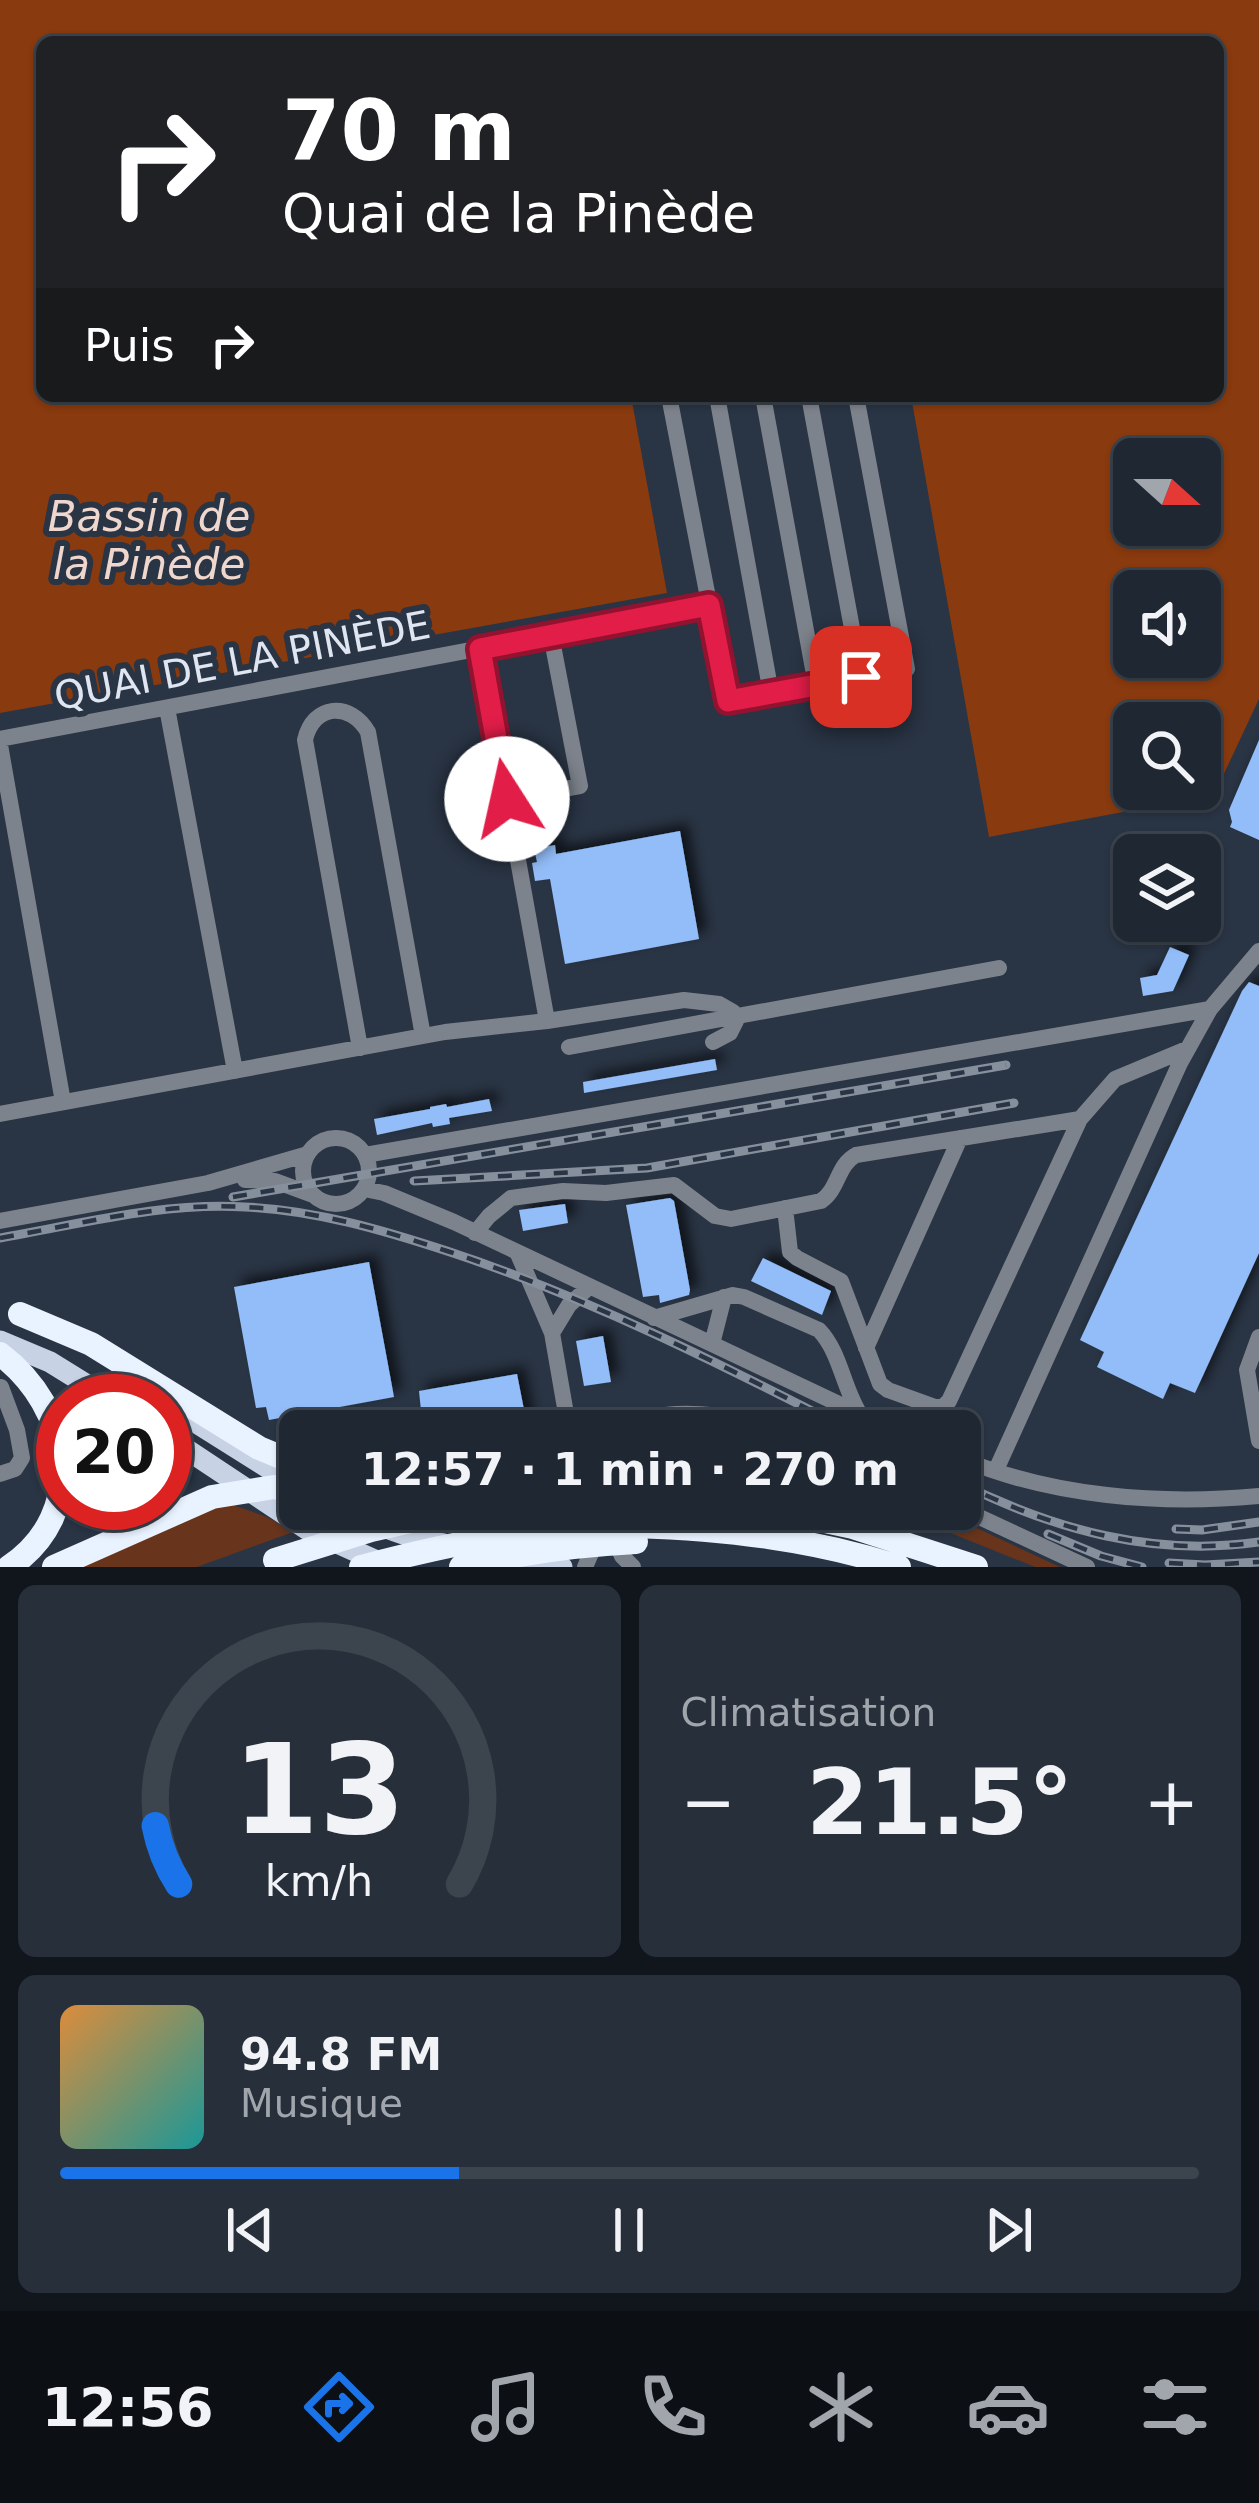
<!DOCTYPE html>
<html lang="fr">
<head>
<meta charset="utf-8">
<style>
  body { margin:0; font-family:"DejaVu Sans",sans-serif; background:#272f3b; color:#f1f3f6; height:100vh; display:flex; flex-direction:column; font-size:45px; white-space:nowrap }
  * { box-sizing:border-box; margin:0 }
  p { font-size:39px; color:#a1a5ac }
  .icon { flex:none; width:66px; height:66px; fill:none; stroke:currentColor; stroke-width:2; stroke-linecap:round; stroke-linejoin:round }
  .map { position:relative; height:1567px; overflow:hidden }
  .panel { display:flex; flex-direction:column; gap:18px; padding:18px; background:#11151c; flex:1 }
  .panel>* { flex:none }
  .top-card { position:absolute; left:36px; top:36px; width:1188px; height:366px; border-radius:18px; box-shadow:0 3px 9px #0004,0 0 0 3px #3c444e; background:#202124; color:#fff; overflow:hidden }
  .needle { width:78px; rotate:111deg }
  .fabs { position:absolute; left:1113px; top:438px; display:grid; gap:24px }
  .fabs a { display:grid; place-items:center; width:108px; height:108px; border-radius:18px; background:#1f2733; box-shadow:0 3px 9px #0004,0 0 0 3px #3c444e; font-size:60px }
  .speed { position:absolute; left:36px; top:1374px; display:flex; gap:24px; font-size:60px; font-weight:700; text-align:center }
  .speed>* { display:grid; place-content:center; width:156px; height:156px; border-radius:50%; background:#1f2733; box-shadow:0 3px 9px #0004,0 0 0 3px #3c444e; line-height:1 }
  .speed .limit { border:18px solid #d22; background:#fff; color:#111 }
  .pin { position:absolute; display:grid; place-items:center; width:102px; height:102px; color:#fff; margin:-51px; border-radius:24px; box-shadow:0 6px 18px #0006 }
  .me { position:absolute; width:132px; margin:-66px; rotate:350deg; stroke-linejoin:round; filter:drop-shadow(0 0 9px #0008) }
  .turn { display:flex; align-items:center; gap:42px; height:252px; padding:0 48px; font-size:54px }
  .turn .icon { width:156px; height:156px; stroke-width:2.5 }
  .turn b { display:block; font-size:84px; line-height:102px }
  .then { display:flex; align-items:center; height:114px; padding:0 48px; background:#0003; gap:24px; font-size:45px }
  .big { font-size:90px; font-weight:700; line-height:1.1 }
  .panel .card { flex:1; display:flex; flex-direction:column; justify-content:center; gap:18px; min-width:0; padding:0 42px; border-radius:18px; background:#272f3b }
  .panel .dial { align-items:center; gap:0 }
  .dial svg { height:312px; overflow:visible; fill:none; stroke:#3c444e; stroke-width:7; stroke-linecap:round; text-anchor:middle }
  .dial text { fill:#f1f3f6; stroke:none }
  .song { display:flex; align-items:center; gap:36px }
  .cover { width:144px; height:144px; border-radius:18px; background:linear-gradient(135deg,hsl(30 70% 55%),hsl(180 70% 35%)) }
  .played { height:12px; border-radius:6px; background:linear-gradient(90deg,#1a73e8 35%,#3c444e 35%) }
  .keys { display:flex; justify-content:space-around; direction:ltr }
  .heat { display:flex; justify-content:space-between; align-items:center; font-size:66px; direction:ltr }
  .panel .tiles { flex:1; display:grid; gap:18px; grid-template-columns:1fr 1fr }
  .card:last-child { grid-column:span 2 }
  .trip { position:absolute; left:279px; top:1410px; width:702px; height:120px; border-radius:18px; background:#1f2733; box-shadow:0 3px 9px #0004,0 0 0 3px #3c444e; font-weight:700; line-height:120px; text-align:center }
  .dock { display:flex; height:192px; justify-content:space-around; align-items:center; background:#0c1014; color:#a1a5ac }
  .dock .icon { width:84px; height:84px }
  .dock .active { color:#1a73e8 }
  .dock b { font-size:54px; color:#f1f3f6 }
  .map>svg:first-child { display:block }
  .green { fill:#68341b }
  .water { fill:#893a0e; fill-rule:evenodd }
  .building { fill:#93bdf8; filter:url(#shadow) }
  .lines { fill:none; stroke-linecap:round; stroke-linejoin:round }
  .minor { stroke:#7d838c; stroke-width:16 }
  .major { stroke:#c7d3e5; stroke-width:21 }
  .highway { stroke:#e9f2ff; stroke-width:24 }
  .rail-casing { stroke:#868f9c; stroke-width:9 }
  .rail { stroke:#293444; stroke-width:4.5; stroke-dasharray:14; stroke-linecap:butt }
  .highway-bridge { stroke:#e9f2ff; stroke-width:24 }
  .route-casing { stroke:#92132f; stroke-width:30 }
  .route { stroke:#e11d48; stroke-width:21 }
  .labels { text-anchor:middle; stroke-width:12; stroke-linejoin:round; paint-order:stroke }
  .street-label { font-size:39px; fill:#dfe6f1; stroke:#293444 }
  .water-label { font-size:42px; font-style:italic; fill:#efd7cd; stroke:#293444 }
</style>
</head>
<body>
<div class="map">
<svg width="1259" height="1567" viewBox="0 0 1259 1567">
  <defs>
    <filter id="shadow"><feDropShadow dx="8" dy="-8" stdDeviation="6" flood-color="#0009"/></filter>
  </defs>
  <rect width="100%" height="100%" fill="#293444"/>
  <!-- green -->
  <path class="green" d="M231,1499L236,1506L267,1517L293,1532L197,1567H72Z
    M891,1509H936L1060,1567H1035Z"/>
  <!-- water -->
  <path class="water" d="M0,0H1259V699L1214,795L989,837L911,396H1218V42H42V396H631L667,593L0,713ZM1134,459H1200V525H1134ZM1134,591H1200V657H1134ZM1134,723H1200V789H1134Z"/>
  <!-- building -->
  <path class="building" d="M1259,740V840L1230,827L1232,822L1229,810Z
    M680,831L699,939L565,964L550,879L535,881L532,863L537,862L534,849L555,845L556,854Z
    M1170,947L1189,955L1173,991L1143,996L1140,978L1157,975Z
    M1249,982L1259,986V1253L1195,1393L1170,1383L1163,1399L1097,1367L1104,1352L1080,1340L1242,991Z
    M715,1059L717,1070L584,1093L583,1082Z
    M489,1099L492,1111L449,1118L450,1124L433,1127L432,1123L377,1135L374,1119L430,1109V1107L446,1104L447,1107Z
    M670,1198L674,1201L690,1290L689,1295L660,1303L659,1295L643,1297L626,1205Z
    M565,1204L568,1223L523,1231L519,1210Z
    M763,1258L831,1291L822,1315L751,1281Z
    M369,1262L394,1397L269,1420L266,1407L256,1408L234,1287Z
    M603,1336L611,1382L584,1386L576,1341Z
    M517,1374L527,1425L498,1430L497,1423L475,1427L474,1421L423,1430L419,1391Z
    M177,1468L183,1486L165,1493V1473Z"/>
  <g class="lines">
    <!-- minor -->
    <path class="minor" d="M669,396L728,701L907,669L856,396
      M717,396L771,693
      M763,396L816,685
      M809,396L861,677
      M480,649L507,799
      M167,708L235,1071
      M0,739L709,605
      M0,745L63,1102
      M547,1021L507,799L580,786L551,635
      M569,1047L999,968
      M360,1048L305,740C313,704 350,701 368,732L423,1036
      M0,1114L445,1032L547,1021L684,1000L719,1004L733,1012L736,1021L730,1033L713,1042
      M1080,1119L1115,1079L1187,1049
      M303 1171a33 33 0 1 1 66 0a33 33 0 1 1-66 0Z
      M365,1155L1210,1009
      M245,1180L275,1181L313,1195
      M364,1189L384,1193L454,1222L896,1431
      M0,1221L208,1183L308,1154
      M475,1233L489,1216L511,1198L563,1191L606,1193L674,1185L715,1216L731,1219L821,1201C839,1189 837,1165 856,1155L1080,1119L949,1401L943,1407H935L888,1390L880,1384L841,1281L797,1258L790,1252L785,1208
      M518,1254L552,1333L569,1431
      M654,1318L733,1295L744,1297L819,1330C841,1353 843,1389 861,1416
      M552,1333L569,1305L589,1287
      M1259,1337L1247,1370L1259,1441
      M712,1344L724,1297
      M866,1348L960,1138
      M617,1431C661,1401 740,1416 789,1431
      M960,1458C1052,1497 1160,1505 1259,1496
      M996,1470L1180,1063L1210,1009L1259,951
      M0,1474L15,1469L22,1458L17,1430L1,1387
      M960,1508L1087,1567
      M614,1538L622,1556L633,1567
      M585,1567L605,1521L604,1509"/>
    <!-- major -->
    <path class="major" d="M0,1341L50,1362L113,1401
      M165,1403L300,1488
      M165,1435L308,1530L386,1565
      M343,1509C376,1524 408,1539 444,1544
      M516,1556L562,1567"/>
    <!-- highway -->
    <path class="highway" d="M20,1314L91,1344L259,1448L300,1465
      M0,1354C71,1407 90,1513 9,1567
      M769,1509L853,1527L976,1567
      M635,1526C725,1529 813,1539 899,1567
      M54,1567L212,1497L274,1487L300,1493"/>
    <defs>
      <path id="rail" d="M414,1181L647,1168L1014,1103
        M233,1197L1006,1065
        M0,1238C81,1224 162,1202 245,1207C315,1210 383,1230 450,1252C589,1298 721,1364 851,1431
        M960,1483C1055,1530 1153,1557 1259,1542
        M1176,1529L1202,1530L1259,1522
        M1048,1534L1101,1556L1142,1567
        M1169,1563L1205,1565L1259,1562"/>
    </defs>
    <!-- rail casing -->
    <use href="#rail" class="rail-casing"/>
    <!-- rail -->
    <use href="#rail" class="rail"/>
    <!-- highway-bridge -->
    <path class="highway-bridge" d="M275,1560L371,1530L464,1509
      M361,1567C456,1542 536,1526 635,1526
      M461,1567C519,1553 576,1545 636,1542"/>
  </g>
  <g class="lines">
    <defs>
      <path id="route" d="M507,799L480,649L709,605L728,701L861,677"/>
    </defs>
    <!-- route casing -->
    <use href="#route" class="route-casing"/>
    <!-- route -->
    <use href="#route" class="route"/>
  </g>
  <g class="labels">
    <!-- street labels -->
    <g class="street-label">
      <text transform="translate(242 660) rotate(-11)" y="14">QUAI DE LA PINÈDE</text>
    </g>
    <!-- water labels -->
    <g class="water-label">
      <text x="149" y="531">Bassin de<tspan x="149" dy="48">la Pinède</tspan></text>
    </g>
  </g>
</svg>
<div class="fabs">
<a><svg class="needle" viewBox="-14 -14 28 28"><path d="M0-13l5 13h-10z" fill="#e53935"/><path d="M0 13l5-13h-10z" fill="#a1a5ac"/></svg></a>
<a><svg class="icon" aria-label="sound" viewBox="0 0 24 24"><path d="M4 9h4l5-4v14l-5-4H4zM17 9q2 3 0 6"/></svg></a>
<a><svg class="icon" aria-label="search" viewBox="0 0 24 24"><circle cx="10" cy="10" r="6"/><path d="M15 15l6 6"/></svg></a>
<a><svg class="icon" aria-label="layers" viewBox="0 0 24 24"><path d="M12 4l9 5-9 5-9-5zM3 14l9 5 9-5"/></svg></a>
</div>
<div class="speed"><div class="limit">20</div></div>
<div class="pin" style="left:861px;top:677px;background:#d93025"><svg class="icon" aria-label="arrive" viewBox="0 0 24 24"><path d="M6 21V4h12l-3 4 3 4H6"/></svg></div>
<svg class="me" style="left:507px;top:799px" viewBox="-20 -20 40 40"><circle r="19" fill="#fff"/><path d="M0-13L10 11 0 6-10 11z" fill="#e11d48"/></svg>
<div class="trip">12:57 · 1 min · 270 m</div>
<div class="top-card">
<div class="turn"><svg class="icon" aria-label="right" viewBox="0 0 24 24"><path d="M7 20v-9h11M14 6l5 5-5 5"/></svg><div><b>70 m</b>Quai de la Pinède</div></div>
<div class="then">Puis<svg class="icon" aria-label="right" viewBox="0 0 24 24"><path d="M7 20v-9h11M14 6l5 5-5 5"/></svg></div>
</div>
</div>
<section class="panel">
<div class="tiles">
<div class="card dial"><svg viewBox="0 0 100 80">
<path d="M14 69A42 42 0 1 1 86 69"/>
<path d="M14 69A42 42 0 0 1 8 54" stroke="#1a73e8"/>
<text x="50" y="56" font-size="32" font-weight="700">13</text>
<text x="50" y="72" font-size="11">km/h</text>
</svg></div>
<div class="card"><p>Climatisation</p>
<div class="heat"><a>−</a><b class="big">21.5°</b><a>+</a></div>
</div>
<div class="card">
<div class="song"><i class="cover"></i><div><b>94.8 FM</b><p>Musique</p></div></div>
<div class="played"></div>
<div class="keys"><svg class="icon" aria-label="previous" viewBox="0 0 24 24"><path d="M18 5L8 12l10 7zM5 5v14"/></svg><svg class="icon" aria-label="pause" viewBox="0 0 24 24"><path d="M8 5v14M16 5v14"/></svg><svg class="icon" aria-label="next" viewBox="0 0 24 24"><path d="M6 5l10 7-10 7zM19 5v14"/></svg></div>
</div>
</div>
</section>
<nav class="dock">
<b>12:56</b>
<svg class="icon active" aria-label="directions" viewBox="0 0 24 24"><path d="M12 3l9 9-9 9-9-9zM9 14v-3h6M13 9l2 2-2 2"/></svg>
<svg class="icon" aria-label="music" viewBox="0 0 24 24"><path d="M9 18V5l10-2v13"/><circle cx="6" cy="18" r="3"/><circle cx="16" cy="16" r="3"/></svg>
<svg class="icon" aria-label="phone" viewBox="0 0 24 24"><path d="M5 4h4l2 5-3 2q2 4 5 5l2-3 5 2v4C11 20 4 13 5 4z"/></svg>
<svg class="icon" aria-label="climate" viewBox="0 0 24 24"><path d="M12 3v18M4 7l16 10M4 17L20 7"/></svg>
<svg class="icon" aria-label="car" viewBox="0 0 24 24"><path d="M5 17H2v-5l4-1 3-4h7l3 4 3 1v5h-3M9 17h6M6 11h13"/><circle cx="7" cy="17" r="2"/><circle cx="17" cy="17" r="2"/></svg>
<svg class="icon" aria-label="filters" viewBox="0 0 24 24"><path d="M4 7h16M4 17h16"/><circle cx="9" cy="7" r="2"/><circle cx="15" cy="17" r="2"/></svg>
</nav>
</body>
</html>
